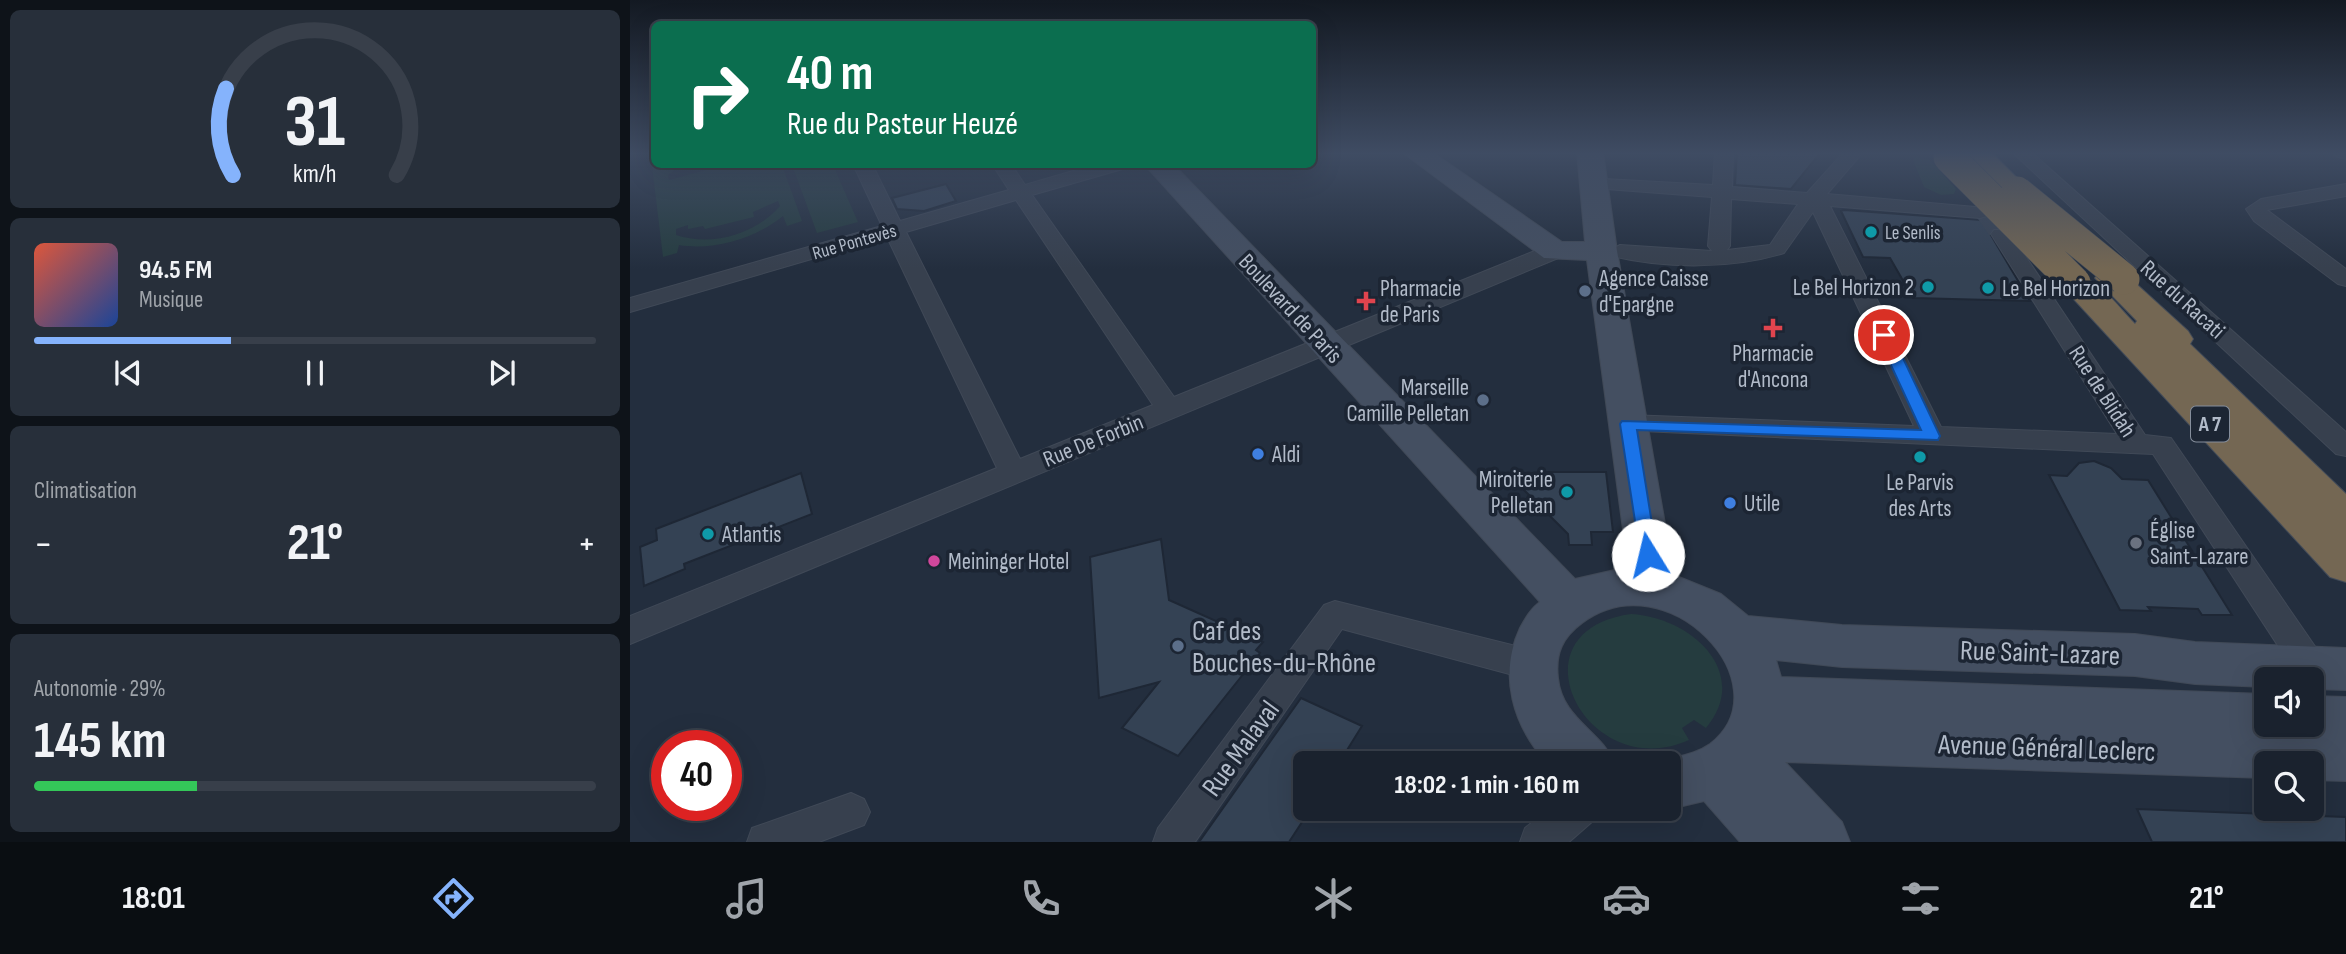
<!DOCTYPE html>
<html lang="fr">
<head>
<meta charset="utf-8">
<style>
  body { margin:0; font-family:"Sofia Sans Condensed",sans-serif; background:#272f3a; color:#f1f3f6; height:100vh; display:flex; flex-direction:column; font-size:26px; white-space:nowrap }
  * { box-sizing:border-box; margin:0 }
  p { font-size:23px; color:#9fa4aa }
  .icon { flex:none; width:38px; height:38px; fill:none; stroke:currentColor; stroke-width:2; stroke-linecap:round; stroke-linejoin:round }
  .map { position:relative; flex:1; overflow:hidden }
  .panel { display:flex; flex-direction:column; gap:10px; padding:10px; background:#0e1319; width:630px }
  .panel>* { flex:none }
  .top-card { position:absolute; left:21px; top:21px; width:665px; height:147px; border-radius:10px; box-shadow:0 7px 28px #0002,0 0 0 2px #383f4a; background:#0b6e4f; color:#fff; overflow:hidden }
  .fabs { position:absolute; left:1624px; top:667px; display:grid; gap:14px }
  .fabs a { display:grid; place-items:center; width:70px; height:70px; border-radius:10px; background:#1a222e; box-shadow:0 7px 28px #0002,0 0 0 2px #383f4a; font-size:35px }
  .speed { position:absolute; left:21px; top:730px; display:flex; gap:14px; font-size:35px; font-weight:700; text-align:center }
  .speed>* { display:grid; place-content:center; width:91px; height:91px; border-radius:50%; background:#1a222e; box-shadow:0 7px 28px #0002,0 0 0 2px #383f4a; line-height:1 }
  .speed .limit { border:10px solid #d22; background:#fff; color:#111 }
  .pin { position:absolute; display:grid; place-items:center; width:60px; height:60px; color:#fff; margin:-30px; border:4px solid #fff; border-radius:50%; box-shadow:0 2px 7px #0007 }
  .me { position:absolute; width:77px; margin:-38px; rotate:351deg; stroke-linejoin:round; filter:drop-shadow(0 0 5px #0008) }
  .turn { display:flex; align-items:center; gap:24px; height:147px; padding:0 21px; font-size:32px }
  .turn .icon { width:91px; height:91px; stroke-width:2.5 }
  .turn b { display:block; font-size:49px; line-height:60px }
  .big { font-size:52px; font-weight:700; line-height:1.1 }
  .panel .widget { flex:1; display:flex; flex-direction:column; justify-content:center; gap:10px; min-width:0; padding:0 24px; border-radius:10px; background:#272f3a }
  .panel .dial { align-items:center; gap:0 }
  .dial svg { height:182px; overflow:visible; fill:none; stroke:#383f4a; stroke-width:7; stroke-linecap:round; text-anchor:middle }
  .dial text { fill:#f1f3f6; stroke:none }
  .song { display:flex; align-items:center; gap:21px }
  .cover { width:84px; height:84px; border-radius:10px; background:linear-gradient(135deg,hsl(10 70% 55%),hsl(220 70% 35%)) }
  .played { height:7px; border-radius:4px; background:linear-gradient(90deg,#85b3fc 35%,#383f4a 35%) }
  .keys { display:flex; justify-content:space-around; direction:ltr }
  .heat { display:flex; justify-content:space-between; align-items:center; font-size:38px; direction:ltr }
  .charge { height:10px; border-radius:5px; background:linear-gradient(90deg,#34c759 29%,#383f4a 0) }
  .trip { position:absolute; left:663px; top:751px; width:388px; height:70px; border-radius:10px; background:#1a222e; box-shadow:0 7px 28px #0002,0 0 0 2px #383f4a; font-weight:700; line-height:70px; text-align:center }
  .tab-bar { display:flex; height:112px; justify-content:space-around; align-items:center; background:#0a0e12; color:#9fa4aa }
  .tab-bar .icon { width:49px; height:49px }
  .tab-bar .current { color:#85b3fc }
  .tab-bar b { font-size:32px; color:#f1f3f6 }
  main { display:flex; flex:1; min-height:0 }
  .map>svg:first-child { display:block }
  .green { fill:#253c3f; fill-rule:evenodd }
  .building { fill:#344254; stroke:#1e2735; stroke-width:2 }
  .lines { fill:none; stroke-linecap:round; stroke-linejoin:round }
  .street-tunnel { stroke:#384353; stroke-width:21; stroke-dasharray:21 10; stroke-linecap:butt }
  .street-casing { stroke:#404957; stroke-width:2 }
  .secondary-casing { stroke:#404957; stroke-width:2 }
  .highway-casing { stroke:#424b59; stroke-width:2 }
  .street { fill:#37404e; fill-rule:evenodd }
  .secondary { fill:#444f61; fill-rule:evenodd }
  .highway { fill:#746753; fill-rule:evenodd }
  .highway-bridge-casing { stroke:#424b59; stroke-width:32; stroke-linecap:butt }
  .highway-bridge { stroke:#746753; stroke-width:31 }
  .route { fill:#1a73e8; stroke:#114b97; stroke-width:2 }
  .culture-dot { fill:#0f9aa8; stroke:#1c2533; stroke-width:2.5 }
  .service-dot { fill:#5c6f8a; stroke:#1c2533; stroke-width:2.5 }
  .health-dot { fill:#e0444e; stroke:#1c2533; stroke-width:2.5 }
  .shop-dot { fill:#3f7fe0; stroke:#1c2533; stroke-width:2.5 }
  .worship-dot { fill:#6b7280; stroke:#1c2533; stroke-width:2.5 }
  .hotel-dot { fill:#d1479c; stroke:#1c2533; stroke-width:2.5 }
  .labels { text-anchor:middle; stroke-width:7; stroke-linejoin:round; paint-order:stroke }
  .far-poi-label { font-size:19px; fill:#b2bbc9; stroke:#1c2533; text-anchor:start }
  .far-street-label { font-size:19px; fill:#b2bbc9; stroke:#1c2533 }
  .shield { fill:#1c2533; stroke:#858e9c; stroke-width:2 }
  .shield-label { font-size:21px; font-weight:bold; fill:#b2bbc9 }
  .poi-label { font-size:23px; fill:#b2bbc9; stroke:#1c2533; text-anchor:start }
  .street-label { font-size:23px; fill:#b2bbc9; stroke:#1c2533 }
  .near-poi-label { font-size:28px; fill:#b2bbc9; stroke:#1c2533; text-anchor:start }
  .near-street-label { font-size:28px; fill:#b2bbc9; stroke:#1c2533 }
</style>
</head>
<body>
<main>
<section class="panel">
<div class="widget dial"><svg viewBox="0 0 100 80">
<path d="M14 69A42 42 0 1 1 86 69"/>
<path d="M14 69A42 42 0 0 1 11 31" stroke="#85b3fc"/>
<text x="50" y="56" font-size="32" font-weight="700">31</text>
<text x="50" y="72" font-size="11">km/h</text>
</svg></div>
<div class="widget">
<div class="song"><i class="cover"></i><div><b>94.5 FM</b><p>Musique</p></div></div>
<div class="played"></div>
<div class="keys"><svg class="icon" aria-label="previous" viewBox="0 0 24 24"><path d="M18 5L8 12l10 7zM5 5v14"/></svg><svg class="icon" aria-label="pause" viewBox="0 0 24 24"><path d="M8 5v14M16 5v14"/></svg><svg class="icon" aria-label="next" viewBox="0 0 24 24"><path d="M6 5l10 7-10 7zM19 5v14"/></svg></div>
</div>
<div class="widget"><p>Climatisation</p>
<div class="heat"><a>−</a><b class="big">21°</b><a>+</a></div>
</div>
<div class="widget"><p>Autonomie · 29%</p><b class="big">145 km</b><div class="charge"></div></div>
</section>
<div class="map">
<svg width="1716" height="842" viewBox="0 0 1716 842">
  <rect width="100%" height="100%" fill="#232e3e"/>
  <!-- green -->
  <path class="green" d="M1286,157L1300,160L1326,189L1324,194L1311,195L1294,187L1283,160Z
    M35,165L37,168L51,165L38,175L39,180L95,165H152L172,221L157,226L153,216C126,238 84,251 49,245L47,253L33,257L22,166ZM148,201L150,206C126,234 82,247 46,235V229L58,225V229L73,226L75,229L124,217L123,212Z
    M162,165H203L228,222L187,233Z
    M1001,614C1059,617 1123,671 1076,728L1064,720L1052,728L1059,740C957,786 877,631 1001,614Z"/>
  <!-- building -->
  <path class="building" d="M1107,152H1191L1161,189L1105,185Z
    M316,184L326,201L294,211L267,209L262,198Z
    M1214,210L1352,220L1400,301L1283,298L1260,258L1233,257L1211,211Z
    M1464,461L1481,468L1492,479L1518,480L1602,615H1572L1568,609L1518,607L1521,611L1490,610L1419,475L1437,476L1449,463Z
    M909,472H976L983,532H961L962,545H939L938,534L887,483Z
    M171,473L182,514L54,564L55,569L14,586L10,547L27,540L26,529Z
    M531,539L539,600L633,642L626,650L630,653L548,756L492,728L529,682L469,698L460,557Z
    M671,698L732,726L709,763H676V816L659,842H569Z
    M1507,809L1716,817V842H1522Z"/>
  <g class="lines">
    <!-- street-tunnel -->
    <path class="street-tunnel" d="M1356,212L1371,234"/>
    <defs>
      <path id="street" d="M1085,152H1103L1102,187L1177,193L1214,152H1233L1197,194L1357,208L1360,212L1357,216L1350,218L1200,206L1311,427L1487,434L1361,234L1364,230H1378L1515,435L1541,438L1693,658L1698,668L1693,678L1682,682V679L1669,678L1523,454L989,430L985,424L989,418L998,415L1284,426L1183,212L1154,253C1102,269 1036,269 982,256L979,251L990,245L1082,251L1078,246L1082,197L963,188L956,186L953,182L956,178L1083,185ZM1101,199L1168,204L1140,245L1097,250L1100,246Z
        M1382,152H1401L1716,432V456L1706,454Z
        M1702,152H1716V159L1705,156Z
        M223,164H242L270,221L379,190L362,164H381L395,185L467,164H498L496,168L402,195L544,397L917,246H933L936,251L933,256L0,644V616L367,468L257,237L0,312V298L252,226ZM386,200L523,405L390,459L276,232Z
        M1716,184V196L1637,210L1716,269V286L1708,284L1624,221L1616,209L1631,199Z
        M705,601L902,650L914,655L919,665L914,675L902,680L712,629L565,842H523L528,828L694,605Z
        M221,793L234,799L240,812L234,825L189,842H117L122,828Z
        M920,808H969L963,821L939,842H890L895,828Z"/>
      <path id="secondary" d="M772,152H802L932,242H955L947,152H973L987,251L1044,575L1091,594L1118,616L1212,625L1505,634L1565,642L1716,648V690L1682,689V679H1636V687L1565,684L1505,676L1212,667L1146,660L1151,677L1636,694V724H1658L1656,729H1661L1659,724H1682V696L1716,697V781L1682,780V763H1636V778L1155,762L1212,822L1220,842H1110L1074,801L1040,809L1039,808L1040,763H1025C1043,756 1063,756 1080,744C1156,685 1037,559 952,623C933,637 925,653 928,678C932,719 970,730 985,763H917C883,726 868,675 890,628C895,619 901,608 910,602L514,164H543L945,579L998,567L957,260L914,258Z"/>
      <path id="highway" d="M1333,152H1361L1401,192L1397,198L1387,201L1377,198Z
        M1481,268L1492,271L1558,331L1563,339L1560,344L1716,494V582L1700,577L1429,283L1433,276C1463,269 1486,305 1505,324L1507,321L1465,278L1470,271Z"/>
    </defs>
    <!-- street casing -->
    <use href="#street" class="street-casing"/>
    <!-- secondary casing -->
    <use href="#secondary" class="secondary-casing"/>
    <!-- highway casing -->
    <use href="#highway" class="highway-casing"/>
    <!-- street -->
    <use href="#street" class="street"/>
    <!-- secondary -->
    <use href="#secondary" class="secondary"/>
    <!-- highway -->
    <use href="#highway" class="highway"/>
    <defs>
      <path id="highway-bridge" d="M1319,157L1445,283
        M1387,192L1494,279"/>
    </defs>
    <!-- highway-bridge casing -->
    <use href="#highway-bridge" class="highway-bridge-casing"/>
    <!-- highway-bridge -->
    <use href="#highway-bridge" class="highway-bridge"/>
  </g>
  <!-- sky -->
  <linearGradient id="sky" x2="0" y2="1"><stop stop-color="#131922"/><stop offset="0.57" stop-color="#3f4c63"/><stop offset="1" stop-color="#3f4c63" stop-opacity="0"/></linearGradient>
  <rect width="1716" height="269" fill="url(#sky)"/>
  <!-- route -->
  <path class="route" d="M1254,331L1262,335L1310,436L1308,440L1007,430L1027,555L1018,562L1011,560L990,424L992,421L1291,430L1247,335Z"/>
  <!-- markers -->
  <g class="culture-dot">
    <circle cx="1241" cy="232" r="7"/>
    <circle cx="1298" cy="287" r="7"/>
    <circle cx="1358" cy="288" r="7"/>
    <circle cx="1290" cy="457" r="7"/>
    <circle cx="937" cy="492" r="7"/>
    <circle cx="78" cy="534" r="7"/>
  </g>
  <g class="service-dot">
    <circle cx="955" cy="291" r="7"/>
    <circle cx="853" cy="400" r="7"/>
    <circle cx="548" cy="646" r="7"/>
  </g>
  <g class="health-dot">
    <path d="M732.5 290.5h7v7h7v7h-7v7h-7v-7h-7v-7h7z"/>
    <path d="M1139.5 317.5h7v7h7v7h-7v7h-7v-7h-7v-7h7z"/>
  </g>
  <g class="shop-dot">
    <circle cx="628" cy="454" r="7"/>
    <circle cx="1100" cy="503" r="7"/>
  </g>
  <circle class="worship-dot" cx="1506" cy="543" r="7"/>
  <circle class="hotel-dot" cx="304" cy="561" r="7"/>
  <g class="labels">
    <!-- far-poi labels -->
    <g class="far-poi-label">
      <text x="1255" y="239">Le Senlis</text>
    </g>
    <!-- far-street labels -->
    <g class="far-street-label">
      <text transform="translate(224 241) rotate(-16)" y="7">Rue Pontevès</text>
    </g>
    <!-- shield labels -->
    <rect class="shield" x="1561" y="406.5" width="38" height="35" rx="5"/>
    <g class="shield-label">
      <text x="1580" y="431">A 7</text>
    </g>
    <!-- poi labels -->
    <g class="poi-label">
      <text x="969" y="286">Agence Caisse<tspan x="969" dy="26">d'Epargne</tspan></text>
      <text x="1284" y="295" text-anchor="end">Le Bel Horizon 2</text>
      <text x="750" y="296">Pharmacie<tspan x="750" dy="26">de Paris</tspan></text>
      <text x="1372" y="296">Le Bel Horizon</text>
      <text x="1143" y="361" text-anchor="middle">Pharmacie<tspan x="1143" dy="26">d'Ancona</tspan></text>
      <text x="839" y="395" text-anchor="end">Marseille<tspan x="839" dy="26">Camille Pelletan</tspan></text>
      <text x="642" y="462">Aldi</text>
      <text x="923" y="487" text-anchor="end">Miroiterie<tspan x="923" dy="26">Pelletan</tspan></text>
      <text x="1290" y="490" text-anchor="middle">Le Parvis<tspan x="1290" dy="26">des Arts</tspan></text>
      <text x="1114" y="511">Utile</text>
      <text x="1520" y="538">Église<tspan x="1520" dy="26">Saint-Lazare</tspan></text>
      <text x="92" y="542">Atlantis</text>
      <text x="318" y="569">Meininger Hotel</text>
    </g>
    <!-- street labels -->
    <g class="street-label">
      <text transform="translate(1553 299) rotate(42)" y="8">Rue du Racati</text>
      <text transform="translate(661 308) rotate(47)" y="8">Boulevard de Paris</text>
      <text transform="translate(1473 391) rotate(57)" y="8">Rue de Blidah</text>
      <text transform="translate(463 440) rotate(-22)" y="8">Rue De Forbin</text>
    </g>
    <!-- near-poi labels -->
    <g class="near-poi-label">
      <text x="562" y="640">Caf des<tspan x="562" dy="32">Bouches-du-Rhône</tspan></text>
    </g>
    <!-- near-street labels -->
    <g class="near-street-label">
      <text transform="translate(1410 652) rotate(2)" y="10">Rue Saint-Lazare</text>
      <text transform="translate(1417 747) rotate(2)" y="10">Avenue Général Leclerc</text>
      <text transform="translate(610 748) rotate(-54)" y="10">Rue Malaval</text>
    </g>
  </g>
</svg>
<div class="fabs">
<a><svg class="icon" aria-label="sound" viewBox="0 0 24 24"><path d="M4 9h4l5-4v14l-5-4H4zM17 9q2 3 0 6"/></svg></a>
<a><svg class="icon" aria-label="search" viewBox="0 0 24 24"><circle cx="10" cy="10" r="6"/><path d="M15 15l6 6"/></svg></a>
</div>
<div class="speed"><div class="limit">40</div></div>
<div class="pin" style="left:1254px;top:335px;background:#d93025"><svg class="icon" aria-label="arrive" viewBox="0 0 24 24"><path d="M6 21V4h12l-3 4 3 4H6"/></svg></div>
<svg class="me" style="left:1018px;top:555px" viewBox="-20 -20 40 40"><circle r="19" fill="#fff"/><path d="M0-13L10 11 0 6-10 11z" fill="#1a73e8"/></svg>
<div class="trip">18:02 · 1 min · 160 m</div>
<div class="top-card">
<div class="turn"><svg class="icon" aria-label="right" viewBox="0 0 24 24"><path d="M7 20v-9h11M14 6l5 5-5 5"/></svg><div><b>40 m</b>Rue du Pasteur Heuzé</div></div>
</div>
</div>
</main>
<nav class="tab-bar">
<b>18:01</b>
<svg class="icon current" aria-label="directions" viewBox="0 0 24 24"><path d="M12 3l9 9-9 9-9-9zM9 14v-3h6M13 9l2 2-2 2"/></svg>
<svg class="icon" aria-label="music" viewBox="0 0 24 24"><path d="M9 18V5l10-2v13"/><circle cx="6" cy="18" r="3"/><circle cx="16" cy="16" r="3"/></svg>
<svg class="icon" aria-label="phone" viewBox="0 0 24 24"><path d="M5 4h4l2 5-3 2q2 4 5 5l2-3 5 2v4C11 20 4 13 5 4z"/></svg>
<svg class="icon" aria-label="climate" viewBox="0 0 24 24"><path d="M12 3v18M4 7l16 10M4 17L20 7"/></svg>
<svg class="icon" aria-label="car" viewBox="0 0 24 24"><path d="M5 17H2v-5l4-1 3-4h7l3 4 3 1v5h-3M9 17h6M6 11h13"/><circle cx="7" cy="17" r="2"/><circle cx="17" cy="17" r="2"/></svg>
<svg class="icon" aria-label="filters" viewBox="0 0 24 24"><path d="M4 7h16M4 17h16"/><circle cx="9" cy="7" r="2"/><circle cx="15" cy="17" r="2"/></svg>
<b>21°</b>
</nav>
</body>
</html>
